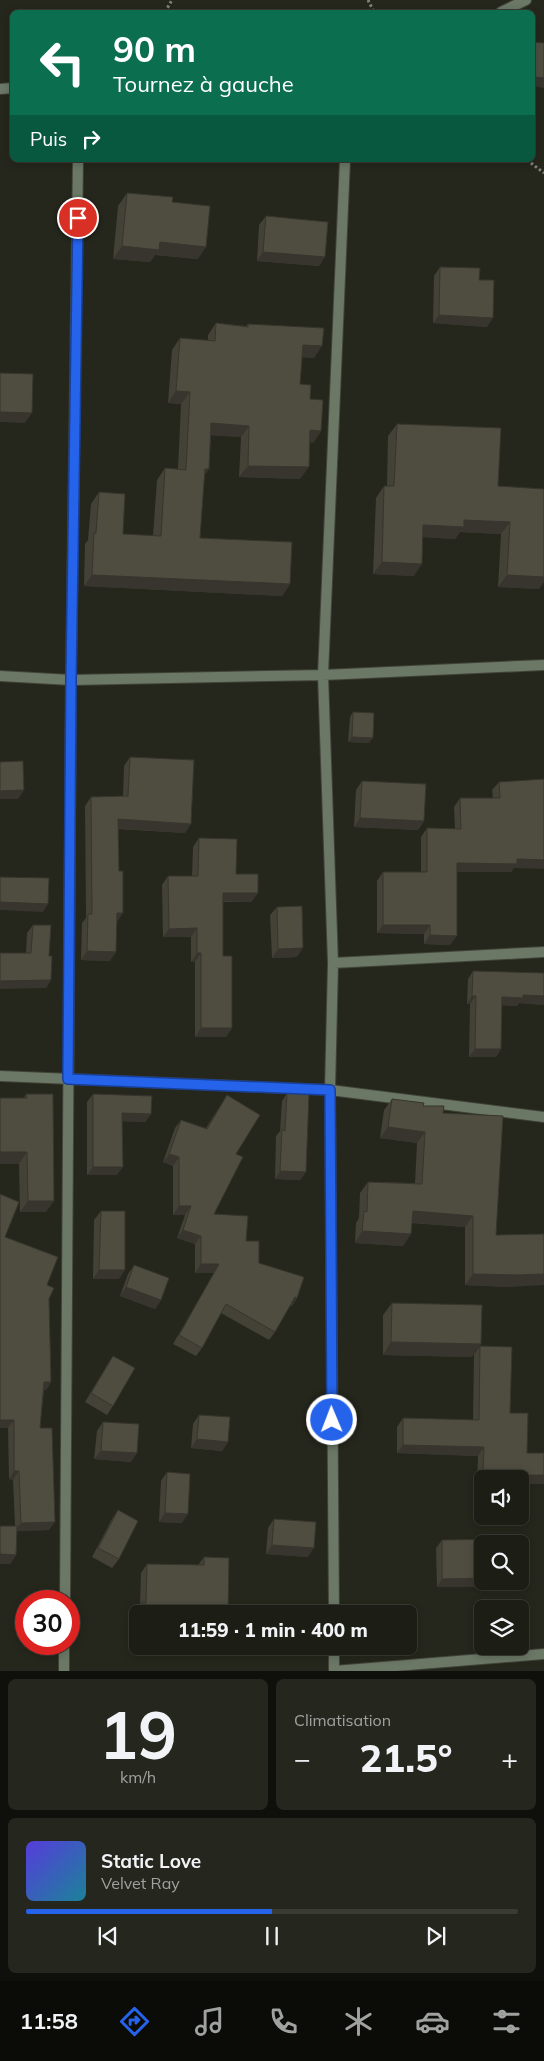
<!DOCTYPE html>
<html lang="fr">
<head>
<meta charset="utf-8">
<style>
  body { margin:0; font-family:Mulish,sans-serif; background:#25261e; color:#f1f3f6; height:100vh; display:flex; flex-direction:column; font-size:19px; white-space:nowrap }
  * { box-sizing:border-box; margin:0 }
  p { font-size:16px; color:#a0a2a0 }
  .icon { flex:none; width:28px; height:28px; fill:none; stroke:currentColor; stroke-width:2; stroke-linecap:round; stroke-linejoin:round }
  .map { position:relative; height:1671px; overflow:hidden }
  .panel { display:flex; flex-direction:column; gap:8px; padding:8px; background:#0f100c; flex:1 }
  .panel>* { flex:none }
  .top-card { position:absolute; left:10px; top:10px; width:525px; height:152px; border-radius:8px; box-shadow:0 2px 8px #0003,0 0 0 1px #3a3b34; background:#0b6e4f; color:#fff; overflow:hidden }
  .fabs { position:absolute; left:474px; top:1470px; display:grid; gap:10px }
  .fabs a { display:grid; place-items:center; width:55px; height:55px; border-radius:8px; background:#1c1d15; box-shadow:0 2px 8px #0003,0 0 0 1px #3a3b34; font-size:25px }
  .speed { position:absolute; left:15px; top:1590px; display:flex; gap:10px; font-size:25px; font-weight:700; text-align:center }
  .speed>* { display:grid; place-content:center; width:65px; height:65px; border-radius:50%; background:#1c1d15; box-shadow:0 2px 8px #0003,0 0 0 1px #3a3b34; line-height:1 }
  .speed .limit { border:8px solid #d22; background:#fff; color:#111 }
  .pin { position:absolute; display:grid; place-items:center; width:42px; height:42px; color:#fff; margin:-21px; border:2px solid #fff; border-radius:50%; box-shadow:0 1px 5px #0007 }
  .me { position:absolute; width:55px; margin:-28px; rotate:359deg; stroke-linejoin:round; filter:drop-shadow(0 0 4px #0008) }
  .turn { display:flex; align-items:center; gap:18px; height:105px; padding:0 20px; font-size:22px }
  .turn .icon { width:65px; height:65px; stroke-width:2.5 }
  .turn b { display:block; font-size:35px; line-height:42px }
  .then { display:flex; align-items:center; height:48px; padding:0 20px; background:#0003; gap:10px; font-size:19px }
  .big { font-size:38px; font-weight:800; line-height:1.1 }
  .panel .widget { flex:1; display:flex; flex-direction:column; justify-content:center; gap:8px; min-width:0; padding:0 18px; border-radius:8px; background:#25261e }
  .panel .dial { align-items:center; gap:0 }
  .dial b { font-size:65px; line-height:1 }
  .song { display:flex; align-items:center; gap:15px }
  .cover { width:60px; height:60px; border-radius:8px; background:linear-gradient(135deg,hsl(250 70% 55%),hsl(190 70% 35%)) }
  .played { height:5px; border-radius:2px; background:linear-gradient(90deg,#2563eb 50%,#3a3b34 50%) }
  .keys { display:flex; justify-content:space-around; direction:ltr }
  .heat { display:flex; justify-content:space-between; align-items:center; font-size:28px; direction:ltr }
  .panel .tiles { flex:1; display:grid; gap:8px; grid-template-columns:1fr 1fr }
  .widget:last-child { grid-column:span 2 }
  .trip { position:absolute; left:129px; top:1605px; width:288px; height:50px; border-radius:8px; background:#1c1d15; box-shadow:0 2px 8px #0003,0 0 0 1px #3a3b34; font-weight:800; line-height:50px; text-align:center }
  .tabs { display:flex; height:80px; justify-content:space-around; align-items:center; background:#0b0c08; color:#a0a2a0 }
  .tabs .icon { width:35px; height:35px }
  .tabs .active { color:#2563eb }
  .tabs b { font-size:22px; color:#f1f3f6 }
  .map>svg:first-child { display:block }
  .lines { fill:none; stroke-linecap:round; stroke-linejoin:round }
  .street-casing { stroke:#414339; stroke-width:12 }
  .path { stroke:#81837a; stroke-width:3; stroke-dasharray:2.5 2.5; stroke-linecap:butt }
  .street { stroke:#6b7866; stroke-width:10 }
  .wall { fill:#444137 }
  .shaded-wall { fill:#37352d }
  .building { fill:#4f4c40; stroke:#37352d }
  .route-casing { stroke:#184099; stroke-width:12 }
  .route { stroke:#2563eb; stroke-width:9 }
</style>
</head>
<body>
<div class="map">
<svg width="544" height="1671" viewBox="0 0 544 1671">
  <rect width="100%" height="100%" fill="#25271c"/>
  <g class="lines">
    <defs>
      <path id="street" d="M501,12L526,0
        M0,89L12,88
        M0,676L71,680L323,675L544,665
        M333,963L544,952
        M0,1076L330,1090L544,1117
        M65,1601L71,680L78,160
        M334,1614L330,1090L333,963L323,675L345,160
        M334,1646V1671
        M64,1671V1644
        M334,1671L544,1654"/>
    </defs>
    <!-- street casing -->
    <use href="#street" class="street-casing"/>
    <!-- path -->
    <path class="path" d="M368,0L374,12
      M165,12L172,0
      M527,160L544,173"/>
    <!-- street -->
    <use href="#street" class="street"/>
  </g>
  <!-- wall -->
  <path class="wall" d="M127,193L172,202L198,259L155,255L150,262L113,259L118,206Z
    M266,216L319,266L257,261L259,225Z
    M440,267L479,280L487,327L433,323L434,276Z
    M216,323L246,326L248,324L314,358L302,357L300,384L310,399L321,431L313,443L310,442L300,479L239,477L241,437L211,435L209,469L204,476L200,538L290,584L282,596L84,586L85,544L88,540L91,504L99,492L123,534L153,536L157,480L165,468L178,469L181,404L168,403L172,350L180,338L208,340V335Z
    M397,424L498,486L539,589L498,587L501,534L460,532L455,539L423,537L414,576L373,574L376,498L384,486H387L388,436Z
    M353,712L369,743L348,742L350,717Z
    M130,757L185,833L118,829L117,921L110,961L81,960L82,923L86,918L85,806L91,797L123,796L124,766Z
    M362,781L424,821L418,830L354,827L356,790Z
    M499,782L514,868L511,872H457L450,945L424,944V934L377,933V881L383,872H421V837L427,828L455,829L454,807L460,798H493L492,790Z
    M199,838L236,874L258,893L251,902H223V956L232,1028L226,1037H195V962H191V937H163L162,885L168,876H192L193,847Z
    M277,907L297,957L272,958L270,915Z
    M33,925L49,956L51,980L46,988L26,953L27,933Z
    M473,971L544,973V1005L519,1003L517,1006L502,1005L501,1049L496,1057H469L470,1004H467L468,979Z
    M287,1093L306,1172L300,1180L275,1179L276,1136L280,1131L282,1101Z
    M26,1094L46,1212H20L19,1164L24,1098Z
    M93,1094L151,1114L145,1122L122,1121L117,1175H87V1102Z
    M227,1095L236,1154L214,1214L246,1241L259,1263L297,1298L292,1306H290L275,1332L269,1340L221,1313L202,1348L196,1356L173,1344L214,1273H195V1244L177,1238L185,1215H173V1166L163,1162L175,1128L181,1120L206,1128Z
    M392,1099L423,1106L443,1113L496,1235L511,1287L465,1285V1227L412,1223L403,1246L355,1243L356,1223L359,1218L360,1193L368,1182L415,1183L417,1143L380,1138L384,1110Z
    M0,1194L5,1237L47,1285L49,1299L51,1382L46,1390H44L40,1428L49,1530L17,1531L16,1555L10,1564L15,1526L13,1480L9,1479L8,1428H0Z
    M101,1211L119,1279H93L94,1220Z
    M134,1265L161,1300L155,1309L120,1296L128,1274Z
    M392,1303L472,1357L383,1355V1315Z
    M480,1346L510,1413L527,1453H544V1484H520L482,1479V1484L477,1485L478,1456L397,1453V1427L403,1418L473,1420L474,1354Z
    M113,1356V1406L107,1415L85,1402L107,1365Z
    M199,1415L228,1442L222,1451L191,1448L193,1424Z
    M103,1422L131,1462L94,1459L97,1431Z
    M167,1472L182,1523L159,1522L161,1481Z
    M118,1510L119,1559L112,1568L92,1557L112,1519Z
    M274,1519L308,1557L266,1554L268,1528Z
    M442,1540L482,1581H514L511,1586L437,1587L436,1548Z
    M204,1557L228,1614H138V1639H133V1612L140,1603L141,1573L147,1564L198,1565Z"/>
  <!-- shaded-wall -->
  <path class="shaded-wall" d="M532,77L544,78V88L532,86Z
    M160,242L206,247L198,259L155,255L150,262L113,259L122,246Z
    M263,252L325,257L319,266L257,261Z
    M439,315L493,318L487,327L433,323Z
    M303,345L322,346L314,358L295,357Z
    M176,391L190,392L181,404L168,403Z
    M0,412L32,413L25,423L0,422Z
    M211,423L249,426L241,437L203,435Z
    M310,430L321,431L313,443L302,442Z
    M248,466L309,467L300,479L239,477Z
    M205,469H209L201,481Z
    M464,520L510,522L501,534L460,532L455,539L415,537L423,525Z
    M382,562L422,564L414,576L373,574Z
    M92,575L290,584L282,596L84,586Z
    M507,575L544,577V582L539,589L498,587Z
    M352,737L373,738L369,743L348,742Z
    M24,790L18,799H0V791Z
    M360,818L424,821L418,830L354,827Z
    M118,819L191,824L185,833L112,828Z
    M517,859L544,860V869L514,868L511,872H451L457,863Z
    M223,893H258L251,902L217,901Z
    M0,902L48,904L43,912L0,910Z
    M117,913H123L117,922Z
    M383,925H430L424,934L377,933Z
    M197,928L191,937H163L169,929Z
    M430,935L457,936L450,945L424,944Z
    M303,948L297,957L272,958L278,949Z
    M87,951L116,952L110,961L81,960Z
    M197,953H201L195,962H191Z
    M51,980L46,988L0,989V981Z
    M523,995L544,996V1005L519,1003L517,1006L497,1005L502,997Z
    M472,996H476L470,1004H467Z
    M201,1028H232L226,1037H195Z
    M475,1049H501L496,1057H469Z
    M122,1113L151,1114L145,1122L116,1121Z
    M388,1127L425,1132L417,1143L380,1138Z
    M0,1152H27L19,1164H0Z
    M169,1154L179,1157L173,1166L163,1162Z
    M93,1167H123L117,1175H87Z
    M280,1171L306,1172L300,1180L275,1179Z
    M28,1201H54L46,1212H20Z
    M179,1206H191L185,1215H173Z
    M413,1211L473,1216L465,1227L405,1222Z
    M183,1230L201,1236L195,1244L177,1238Z
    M362,1231L411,1234L403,1246L355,1243Z
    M201,1264H219L214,1273H195Z
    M99,1270H125L119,1279H93Z
    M473,1274H544V1285L511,1287L465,1285Z
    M126,1287L161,1300L155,1309L120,1296Z
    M295,1297L297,1298L292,1306L289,1305Z
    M391,1342L481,1344L472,1357L383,1355Z
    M44,1382H51L46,1390H39Z
    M0,1420H14L8,1428H0Z
    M197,1439L228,1442L222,1451L191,1448Z
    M403,1445L484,1447L478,1456L397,1453Z
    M101,1451L137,1453L131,1462L94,1459Z
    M14,1471H19L13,1480L9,1479Z
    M544,1475V1484H520V1479H482V1484L477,1485L483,1476Z
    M165,1513L188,1514L182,1523L159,1522Z
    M55,1522L49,1530L15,1531L21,1523Z
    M272,1545L314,1548L308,1557L266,1554Z
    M0,1554L16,1555L10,1564H0Z
    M482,1578V1581H514L511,1586L437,1587L442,1579Z
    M138,1632V1639H133Z"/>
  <!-- building -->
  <path class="building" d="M532,42L544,43V78L532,77Z
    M127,193L173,197L172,202L210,206L206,247L160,242L159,250L122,246Z
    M266,216L328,222L325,257L263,252Z
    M440,267L480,268L479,280H494L493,318L439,315Z
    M216,323L248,327V324L324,328L322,346L303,345L300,384L311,385L310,399L323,400L321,431L310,430L309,467L248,466L249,426L211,423L209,469H205L200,538L292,542L290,584L92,575L94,533H96L99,492L125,494L123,534L161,536L165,468L186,470L190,392L176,391L180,338L215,341Z
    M0,373L33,374L32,413L0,412Z
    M397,424L501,428L498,486L544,489V577L507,575L510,522L464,520V527L423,525L422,564L382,562L384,486H394Z
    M353,712L374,713L373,738L352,737Z
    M130,757L194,760L191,824L118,819L119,871H123V913H117L116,952L87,951L88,914H92L91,797L128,796Z
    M23,761L24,790L0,791V762Z
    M544,779V860L517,859V864L457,863V936L430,935V925H383V872H427V828L461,829L460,798H500L499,782Z
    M362,781L426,784L424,821L360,818Z
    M199,838L237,839L236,874H258V893H223V956H232V1028H201V953H197V928L169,929L168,876H198Z
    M0,877L49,878L48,904L0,902Z
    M302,906L303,948L278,949L277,907Z
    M33,925H51L49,956H52L51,980L0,981V953H31Z
    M473,971L544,973V996L523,995V998L502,997L501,1049H475L476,996H472Z
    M287,1093L309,1094L306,1172L280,1171L282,1129L285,1131Z
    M26,1094H53L54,1201H28L27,1152H0V1098H27Z
    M93,1094L152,1096L151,1114L122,1113L123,1167H93Z
    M227,1095L260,1115L236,1154L243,1157L214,1214L248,1216L246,1241H259V1263L304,1277L297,1298L295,1297L275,1332L226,1304L202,1348L179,1335L219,1264H201V1236L183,1230L191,1206H179V1157L169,1154L181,1120L207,1129Z
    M392,1099L424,1103L423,1106H444L443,1113L503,1116L496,1235L544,1234V1274L519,1275L473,1274V1216L413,1211L411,1234L362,1231L364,1211L367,1212L368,1182L422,1184L425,1132L388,1127Z
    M0,1194L19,1202L5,1237L58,1257L47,1285L54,1288L49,1299L51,1382H44L40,1428H52L55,1522L21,1523L19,1471H14V1420H0Z
    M101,1211H125V1270H99Z
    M134,1265L169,1278L161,1300L126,1287Z
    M392,1303L482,1305L481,1344L391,1342Z
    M480,1346L512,1347L510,1413H528L527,1453H544V1475L483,1476L484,1447L403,1445V1418L479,1420Z
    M113,1356L135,1368L113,1406L91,1393Z
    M199,1415L230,1417L228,1442L197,1439Z
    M103,1422L139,1424L137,1453L101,1451Z
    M167,1472L190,1474L188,1514L165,1513Z
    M118,1510L138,1521L119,1559L98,1548Z
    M274,1519L316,1522L314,1548L272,1545Z
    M0,1526H17L16,1555L0,1554Z
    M516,1539V1544H482V1578L442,1579V1540Z
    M204,1557L229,1558L228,1614H139L140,1603H146L147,1564L204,1565Z"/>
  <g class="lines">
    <defs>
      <path id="route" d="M78,218L71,680L68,1079L330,1090L332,1420"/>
    </defs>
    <!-- route casing -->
    <use href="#route" class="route-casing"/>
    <!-- route -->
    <use href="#route" class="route"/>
  </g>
</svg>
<div class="fabs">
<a><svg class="icon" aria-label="sound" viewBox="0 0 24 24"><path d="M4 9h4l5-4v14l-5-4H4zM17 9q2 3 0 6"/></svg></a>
<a><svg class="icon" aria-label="search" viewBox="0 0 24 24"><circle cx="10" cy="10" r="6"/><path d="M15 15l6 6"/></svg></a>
<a><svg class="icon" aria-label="layers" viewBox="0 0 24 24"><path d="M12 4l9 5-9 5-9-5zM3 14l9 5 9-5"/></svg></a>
</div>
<div class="speed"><div class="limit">30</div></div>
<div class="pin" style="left:78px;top:218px;background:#d93025"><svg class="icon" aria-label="arrive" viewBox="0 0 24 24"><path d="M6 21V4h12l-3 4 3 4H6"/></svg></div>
<svg class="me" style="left:332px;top:1420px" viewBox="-20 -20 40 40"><circle r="17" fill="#2563eb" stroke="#fff" stroke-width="3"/><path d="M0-11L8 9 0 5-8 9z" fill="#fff"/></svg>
<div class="trip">11:59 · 1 min · 400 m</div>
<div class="top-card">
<div class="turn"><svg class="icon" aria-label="left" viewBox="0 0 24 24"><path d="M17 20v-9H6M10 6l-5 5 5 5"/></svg><div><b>90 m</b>Tournez à gauche</div></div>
<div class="then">Puis<svg class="icon" aria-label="right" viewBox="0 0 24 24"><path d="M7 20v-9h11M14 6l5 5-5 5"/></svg></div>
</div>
</div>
<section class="panel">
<div class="tiles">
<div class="widget dial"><b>19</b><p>km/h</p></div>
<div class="widget"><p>Climatisation</p>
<div class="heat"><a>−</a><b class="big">21.5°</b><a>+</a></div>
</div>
<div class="widget">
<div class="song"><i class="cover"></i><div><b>Static Love</b><p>Velvet Ray</p></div></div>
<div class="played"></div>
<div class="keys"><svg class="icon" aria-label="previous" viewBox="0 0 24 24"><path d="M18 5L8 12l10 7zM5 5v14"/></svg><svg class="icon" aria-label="pause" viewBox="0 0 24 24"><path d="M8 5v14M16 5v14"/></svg><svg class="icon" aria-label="next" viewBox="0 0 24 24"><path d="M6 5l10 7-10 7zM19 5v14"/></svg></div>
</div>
</div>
</section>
<nav class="tabs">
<b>11:58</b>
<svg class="icon active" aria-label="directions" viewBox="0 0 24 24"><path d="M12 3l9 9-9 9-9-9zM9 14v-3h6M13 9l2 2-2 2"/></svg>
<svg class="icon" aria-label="music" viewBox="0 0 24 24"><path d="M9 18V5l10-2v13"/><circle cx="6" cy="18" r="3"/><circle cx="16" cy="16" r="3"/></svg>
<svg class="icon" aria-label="phone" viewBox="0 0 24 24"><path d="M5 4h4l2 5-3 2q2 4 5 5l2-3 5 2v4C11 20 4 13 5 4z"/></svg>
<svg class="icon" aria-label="climate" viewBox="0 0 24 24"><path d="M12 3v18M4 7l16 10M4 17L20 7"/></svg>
<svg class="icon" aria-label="car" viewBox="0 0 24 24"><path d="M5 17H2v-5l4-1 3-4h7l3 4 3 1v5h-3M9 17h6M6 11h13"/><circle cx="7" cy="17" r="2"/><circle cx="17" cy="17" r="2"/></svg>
<svg class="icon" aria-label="filters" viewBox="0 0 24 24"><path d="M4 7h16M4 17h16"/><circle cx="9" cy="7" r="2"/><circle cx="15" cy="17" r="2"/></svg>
</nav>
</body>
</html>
